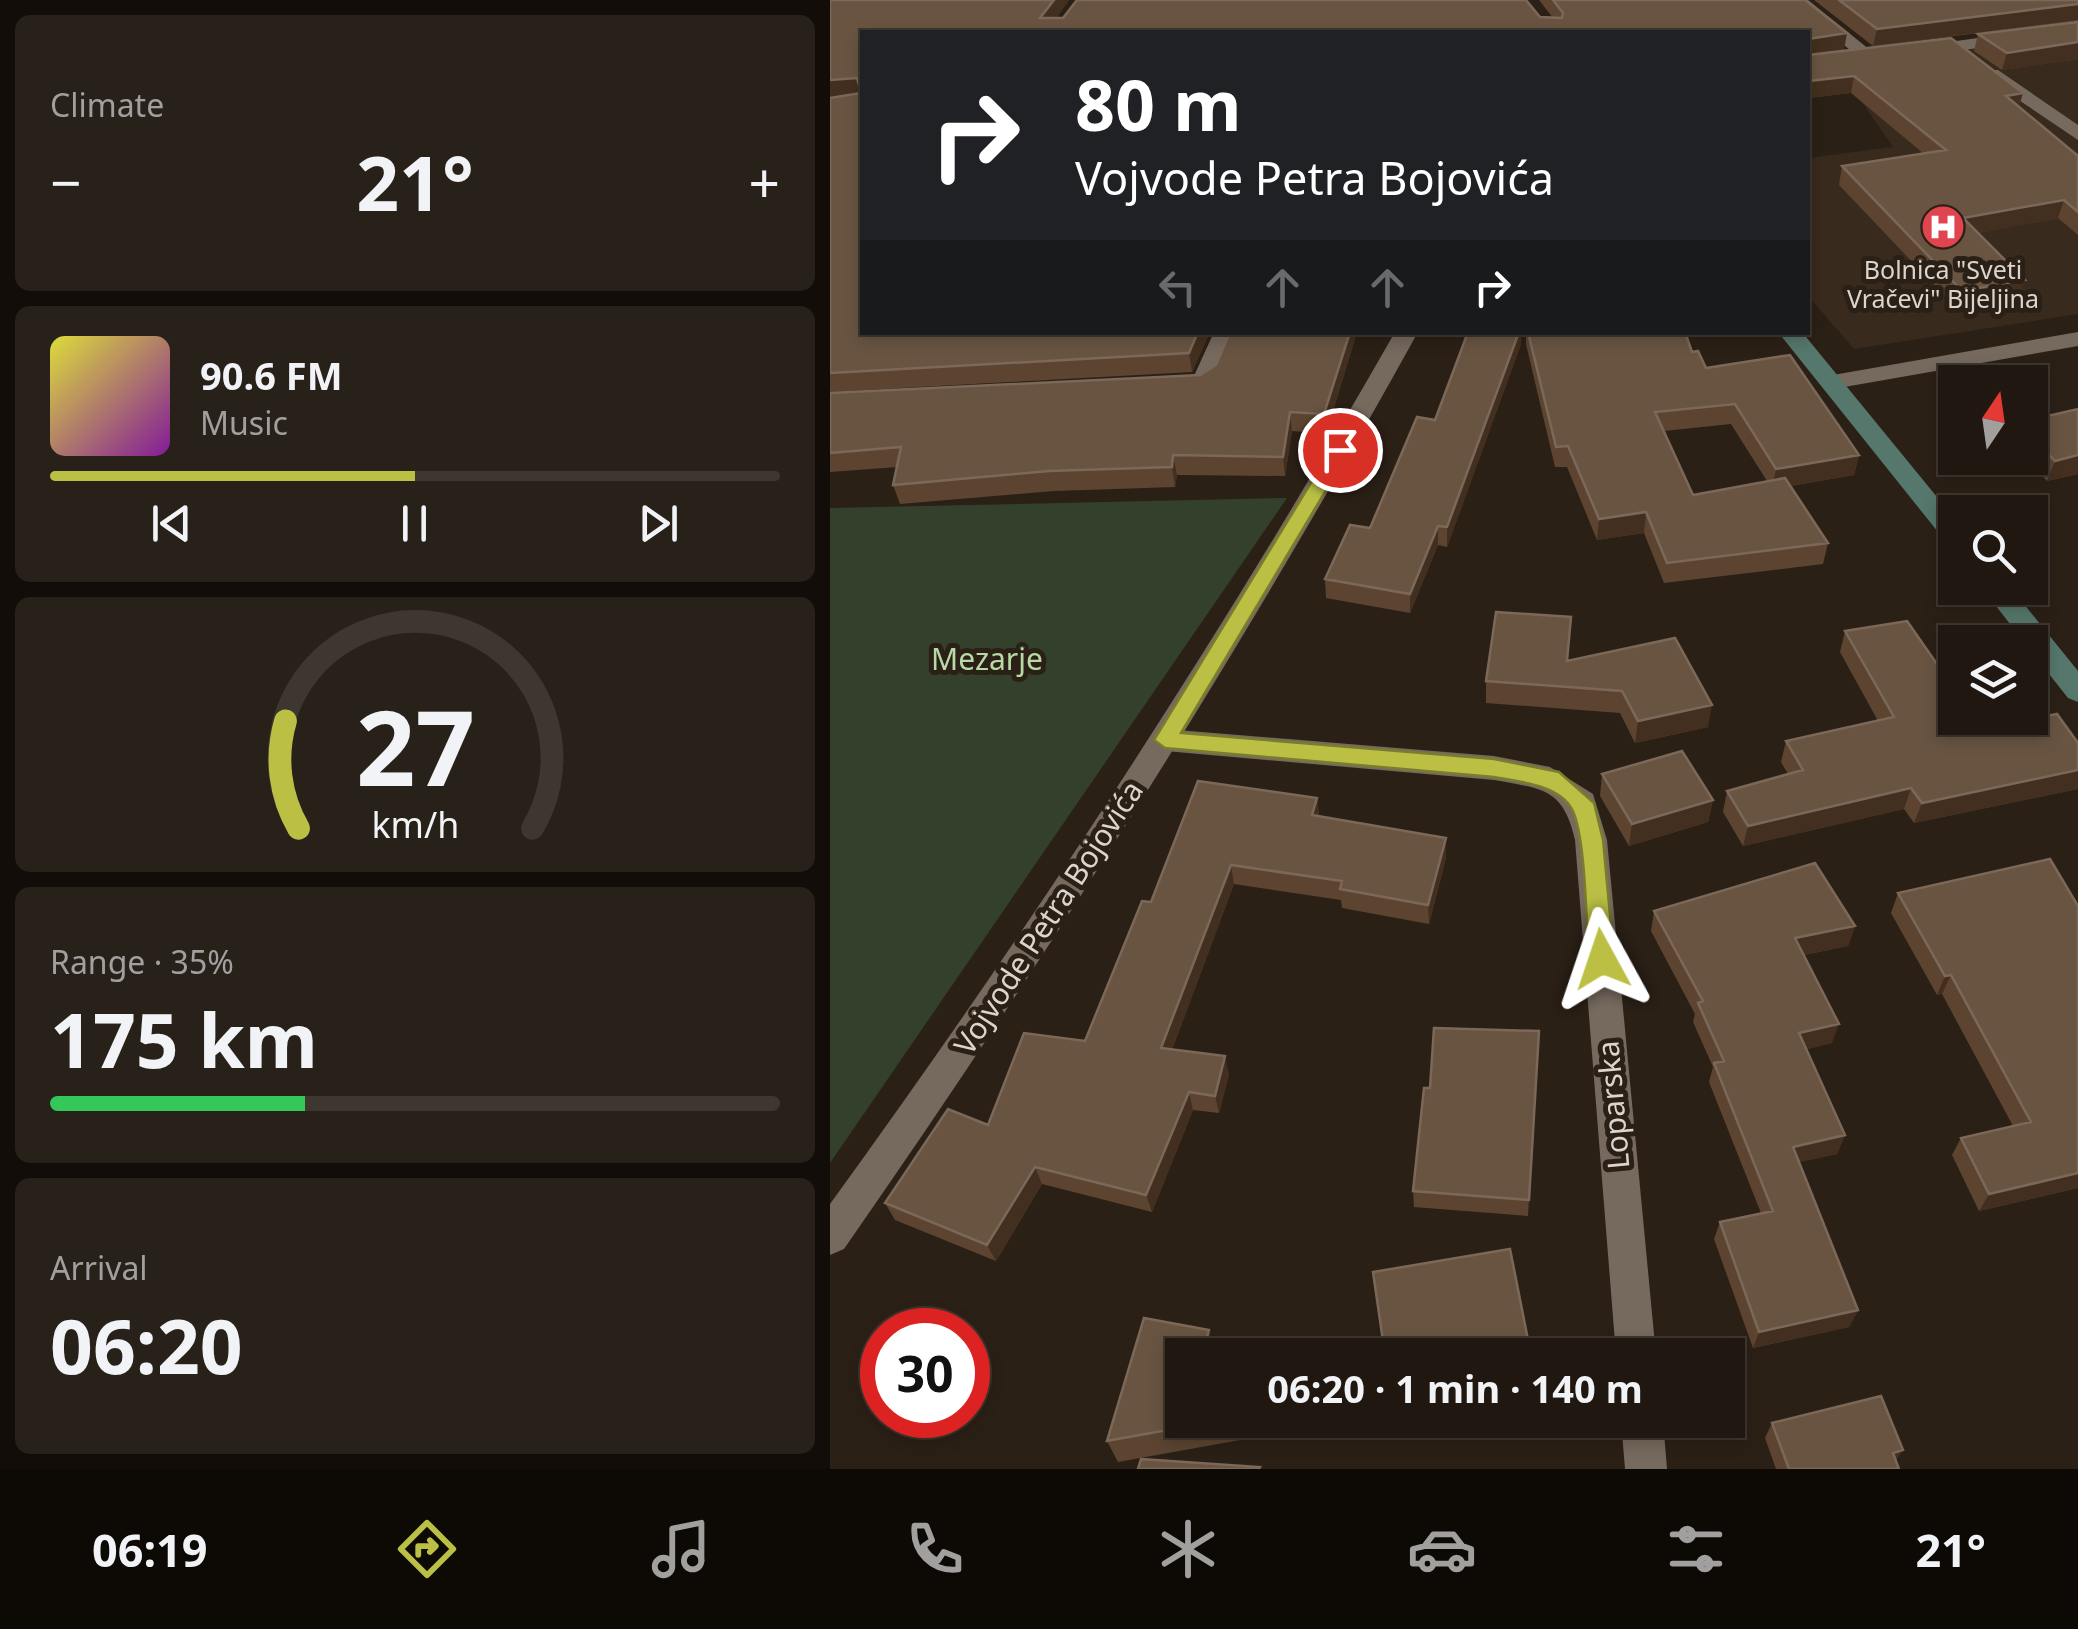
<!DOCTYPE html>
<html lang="en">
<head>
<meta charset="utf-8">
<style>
  body { margin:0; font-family:"Noto Sans",sans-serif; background:#282119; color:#f1f3f6; height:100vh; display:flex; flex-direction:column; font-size:38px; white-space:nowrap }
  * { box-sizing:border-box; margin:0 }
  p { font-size:32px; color:#a2a09f }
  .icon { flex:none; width:55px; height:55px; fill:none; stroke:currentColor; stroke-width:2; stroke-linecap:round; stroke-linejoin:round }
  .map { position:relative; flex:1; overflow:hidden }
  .panel { display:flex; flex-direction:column; gap:15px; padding:15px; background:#120d09; width:830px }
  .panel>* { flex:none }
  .top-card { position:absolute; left:30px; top:30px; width:950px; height:305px; border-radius:0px; box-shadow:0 5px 15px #0003,0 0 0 2px #3d3730; background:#202124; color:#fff; overflow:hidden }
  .needle { width:65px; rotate:13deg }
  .controls { position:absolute; left:1108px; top:365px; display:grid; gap:20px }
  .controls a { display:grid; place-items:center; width:110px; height:110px; border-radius:0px; background:#201810; box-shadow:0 5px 15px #0003,0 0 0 2px #3d3730; font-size:50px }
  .speed { position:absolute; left:30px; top:1308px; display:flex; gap:20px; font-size:50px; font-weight:700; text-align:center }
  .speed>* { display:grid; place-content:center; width:130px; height:130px; border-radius:50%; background:#201810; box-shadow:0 5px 15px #0003,0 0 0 2px #3d3730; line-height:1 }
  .speed .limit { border:15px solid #d22; background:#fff; color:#111 }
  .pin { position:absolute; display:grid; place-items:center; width:85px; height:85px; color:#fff; margin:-42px; border:5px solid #fff; border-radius:50%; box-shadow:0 2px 10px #0007 }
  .me { position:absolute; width:110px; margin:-55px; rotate:355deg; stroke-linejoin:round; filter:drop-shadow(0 0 8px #0008) }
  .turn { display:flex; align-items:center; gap:35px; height:210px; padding:0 50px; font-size:45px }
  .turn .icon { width:130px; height:130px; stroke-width:2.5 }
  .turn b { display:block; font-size:70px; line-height:85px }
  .lanes { display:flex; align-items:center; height:95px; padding:0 50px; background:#0003; justify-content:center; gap:50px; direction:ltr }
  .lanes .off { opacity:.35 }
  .big { font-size:75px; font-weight:700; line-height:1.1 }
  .panel .card { flex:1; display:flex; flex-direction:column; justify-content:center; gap:15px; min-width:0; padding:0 35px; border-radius:15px; background:#282119 }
  .panel .dial { align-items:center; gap:0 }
  .dial svg { height:260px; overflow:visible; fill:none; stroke:#3d3730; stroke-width:7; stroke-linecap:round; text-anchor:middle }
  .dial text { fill:#f1f3f6; stroke:none }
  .song { display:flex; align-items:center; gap:30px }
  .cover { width:120px; height:120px; border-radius:15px; background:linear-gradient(135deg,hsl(60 70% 55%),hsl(290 70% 35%)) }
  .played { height:10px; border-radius:5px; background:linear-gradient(90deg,#bbc045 50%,#3d3730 50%) }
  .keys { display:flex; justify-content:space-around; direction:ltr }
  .heat { display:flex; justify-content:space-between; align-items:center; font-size:55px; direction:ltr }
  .charge { height:15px; border-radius:8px; background:linear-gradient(90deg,#34c759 35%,#3d3730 0) }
  .trip { position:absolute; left:335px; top:1338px; width:580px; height:100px; border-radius:0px; background:#201810; box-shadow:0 5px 15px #0003,0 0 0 2px #3d3730; font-weight:700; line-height:100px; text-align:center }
  .tabs { display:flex; height:160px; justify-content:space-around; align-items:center; background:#0d0a06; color:#a2a09f }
  .tabs .icon { width:70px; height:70px }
  .tabs .current { color:#bbc045 }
  .tabs b { font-size:45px; color:#f1f3f6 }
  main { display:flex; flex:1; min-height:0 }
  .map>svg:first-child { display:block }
  .built { fill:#382a1c }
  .green { fill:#33412c }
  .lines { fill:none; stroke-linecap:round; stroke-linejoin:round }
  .service { fill:#76695e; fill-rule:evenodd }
  .minor { fill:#76695e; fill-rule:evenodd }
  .tertiary { fill:#76695e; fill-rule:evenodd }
  .secondary { fill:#56776c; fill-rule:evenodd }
  .wall { fill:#5c4431; fill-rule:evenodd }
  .shaded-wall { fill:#422f1f }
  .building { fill:#695442; stroke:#7b6858; stroke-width:2.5 }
  .route { fill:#bbc045; stroke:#7a7d2d; stroke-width:2.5 }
  .labels { text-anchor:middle; stroke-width:10; stroke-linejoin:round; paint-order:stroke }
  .far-poi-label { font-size:25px; fill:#dcd5ce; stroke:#2b2016 }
  .park-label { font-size:30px; fill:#b7d9a6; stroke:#2b2016 }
  .street-label { font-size:30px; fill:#dcd5ce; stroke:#2b2016 }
</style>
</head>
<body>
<main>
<section class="panel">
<div class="card"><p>Climate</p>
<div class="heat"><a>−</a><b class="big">21°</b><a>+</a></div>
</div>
<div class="card">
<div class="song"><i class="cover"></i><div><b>90.6 FM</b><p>Music</p></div></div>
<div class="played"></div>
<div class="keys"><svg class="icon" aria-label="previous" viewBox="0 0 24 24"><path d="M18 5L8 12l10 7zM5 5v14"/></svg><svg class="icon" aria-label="pause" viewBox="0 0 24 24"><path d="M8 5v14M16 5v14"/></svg><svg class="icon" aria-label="next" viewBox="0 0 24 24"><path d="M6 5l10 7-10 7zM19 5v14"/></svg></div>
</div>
<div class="card dial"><svg viewBox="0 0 100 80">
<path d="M14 69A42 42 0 1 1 86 69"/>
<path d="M14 69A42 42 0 0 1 10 36" stroke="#bbc045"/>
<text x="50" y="56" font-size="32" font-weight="700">27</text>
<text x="50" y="72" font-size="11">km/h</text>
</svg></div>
<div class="card"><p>Range · 35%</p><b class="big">175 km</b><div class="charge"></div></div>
<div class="card"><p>Arrival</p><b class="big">06:20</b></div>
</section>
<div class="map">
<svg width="1248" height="1469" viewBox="0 0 1248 1469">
  <rect width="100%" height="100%" fill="#2b2016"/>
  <!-- built -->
  <path class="built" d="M1248,31V314L1024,349L978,296V158L1063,147L1007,66Z"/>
  <!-- green -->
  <path class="green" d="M457,498L0,1163V508Z"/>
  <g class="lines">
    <!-- service -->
    <path class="service" d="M1156,70H1168L1248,125V140L1156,78Z
      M1248,332V346L1003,389L991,382L1003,375Z"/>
    <!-- minor -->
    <path class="minor" d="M958,0H978L1050,58L1035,62Z
      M1248,24V34L1090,56L1081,51L1090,46Z
      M384,332H407L381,388L339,389V379L364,376Z
      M335,729L664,756L720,767L763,794L777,840L826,1355H786L745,840C733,787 712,789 664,780L335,751L324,748L320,740L324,732Z
      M791,1420H833L837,1469H795Z"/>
    <!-- tertiary -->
    <path class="tertiary" d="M565,332H588C413,649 220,953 14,1249L0,1255V1204C204,923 393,634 565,332Z"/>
    <!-- secondary -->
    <path class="secondary" d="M948,332H972L1125,519V545L1116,542Z
      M1152,588H1181L1248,671V702L1238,698L1200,650V642H1194Z"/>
  </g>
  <!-- wall -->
  <path class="wall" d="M0,0H239L226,18H723L709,0H975L1014,50L1189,107L1248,156V235L1228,218L1148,233L1190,299L1127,309L1009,185L1012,166L1094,154L1021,93L978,98V32H32V332H380L362,372L0,392Z
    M984,0H1248V21L1043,46Z
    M1248,22V59L1172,70L1144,51L1148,34Z
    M527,332L496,434L462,431L455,476L347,475L345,487L224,491L70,504L63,485L67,467L0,472V393L370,375Z
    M696,332H855L862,352L876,368L1029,455L1024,475L960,486L998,543L993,564L834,583L814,533L767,540L737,467H725L696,344ZM901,424L937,481L863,495L834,431Z
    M691,344L617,547L608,545L580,613L496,598L495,579L540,528L605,420Z
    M1248,409V474L1217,481L1195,458H1200V420Z
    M1015,631L1152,729L1248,743V789L1084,823L1074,809L913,846L893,812L897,791L958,774L951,762L956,741L1048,721L1010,652Z
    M738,661L878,727L805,743L790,713L656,703V681Z
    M772,774L883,800L878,822L799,846L770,796Z
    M487,798L489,816L616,838V858L599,924L512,908L511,900L404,884L342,1050L399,1074L389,1113L363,1110L322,1212L212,1184L166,1261L65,1220L55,1203L158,1125L255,1041L321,902Z
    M1220,859L1248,1188L1149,1211L1122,1155L1131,1138L1183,1126L1112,994L1107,995L1061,913L1068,893Z
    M824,911L1025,926L1018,946L974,955L1002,1043L976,1049L1015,1135L1007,1154L969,1162L1028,1310L1019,1327L923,1348L884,1239L890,1222L931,1213L879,1082L883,1067L863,1022L865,1014L821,931Z
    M709,1031L698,1216L584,1207L583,1191L600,1088Z
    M385,1350L352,1420H452L449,1433L288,1462L277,1441Z
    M942,1423L1066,1461L1069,1469H946L935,1438Z"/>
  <!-- shaded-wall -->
  <path class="shaded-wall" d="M224,0H239L215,32L210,18Z
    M1248,4V20L1043,46L1047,29Z
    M1017,33L1014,50L978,56V39Z
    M1248,42V59L1172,70L1177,53Z
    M1024,76L1021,93L978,98V81Z
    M27,78L32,95L0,98V80Z
    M1193,93L1188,110L1176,96Z
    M1234,200L1228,218L1128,237L1133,218Z
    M1195,280L1190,299L1127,309L1132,291Z
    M368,332H380L362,372L359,353Z
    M520,332H527L496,434L494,414Z
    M689,332H692L691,344L617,547V527Z
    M460,412L462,431L455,476L453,457Z
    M343,455L347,475L345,487L342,467Z
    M1029,455L1024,475L942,489L946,469Z
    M1248,455V474L1217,481L1225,461Z
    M816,512L814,533L767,540L769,519Z
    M608,526V545L580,613V594Z
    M882,705L878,727L805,743L808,721Z
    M1248,770V789L1084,823L1092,803Z
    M1081,788L1074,809L913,846L918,826Z
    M487,798L489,818L482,815Z
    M883,800L878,822L799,846L802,824Z
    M616,838V858L599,924L598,905Z
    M401,865L404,884L336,1066L331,1048Z
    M1025,926L1018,946L959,958L965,938Z
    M1121,975L1112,994L1107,995L1115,976Z
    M1009,1024L1002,1043L963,1053L969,1033Z
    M395,1056L399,1074L389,1113L385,1096Z
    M359,1092L363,1110L322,1212L316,1195Z
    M1015,1135L1007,1154L956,1165L963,1147Z
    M205,1167L212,1184L166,1261L157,1245Z
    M1248,1173V1188L1149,1211L1159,1194Z
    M1028,1310L1019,1327L923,1348L929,1332Z
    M379,1330L386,1354L374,1348Z
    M445,1420H452L449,1433Z
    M1073,1450L1063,1465V1453Z"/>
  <!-- building -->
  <path class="building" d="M0,0H224L210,18H233L247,0H696L710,17L732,18L733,13L723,0H975L1017,33L978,39V55L1121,38L1193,93L1176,96L1248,156V212L1234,200L1133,218L1195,280L1132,291L1012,166L1116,150L1024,76L978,81V32H32V332H368L359,353L0,373V98L31,93L27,78L0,80Z
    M1009,0H1248V4L1047,29Z
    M1248,22V42L1177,53L1148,34Z
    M400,332H520L494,414L460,412L453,457L343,455L342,467L219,471L63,485L71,447L0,453V393L370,375L386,365Z
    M638,332H689L617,527L608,526L580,594L495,579L520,525L540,528L587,417L605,420Z
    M698,332H855L862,352L868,351L876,368L960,355L1029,455L946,469L905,404L825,412L863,495L955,478L998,543L837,563L816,512L769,519L738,446L726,447Z
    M1248,409V455L1225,461L1200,435V420Z
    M666,612L741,617L737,661L845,638L882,705L808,721L792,691L656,681Z
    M1077,621L1125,690V718H1145L1152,729L1227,714L1248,743V770L1092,803L1081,788L918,826L897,791L973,770L956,741L1064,717L1015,631Z
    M852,751L883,800L802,824L772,774Z
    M368,781L487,798L482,815L616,838L598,905L510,889L512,881L401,865L331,1048L395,1056L385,1096L359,1092L316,1195L205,1167L157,1245L55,1203L118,1109L158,1125L194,1033L255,1041L312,901L321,902Z
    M1220,859L1248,906V1173L1159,1194L1131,1138L1201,1122L1121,975L1115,976L1068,893Z
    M985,863L1025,926L965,938L1009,1024L969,1033L1015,1135L963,1147L1028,1310L929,1332L890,1222L943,1211L884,1063L894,1061L868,1003L873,1001L824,911Z
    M604,1028L709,1031L699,1200L583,1191L594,1088H600Z
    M680,1249L701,1355H555L543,1272Z
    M314,1318L379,1330L374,1348L413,1355H352V1420H393L277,1441Z
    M1051,1396L1073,1450L1063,1453L1069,1469H959L942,1423Z
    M311,1459L430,1467L429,1469H308Z"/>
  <!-- route -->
  <path class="route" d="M510,444L520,450L351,733L664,759L729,772L764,803L773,840L784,959L781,966H762L759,959C756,925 756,836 742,809C728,784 689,782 664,777L335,748L324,740L501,450Z"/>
  <!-- icons -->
  <defs>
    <symbol id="hospital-disc" viewBox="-11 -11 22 22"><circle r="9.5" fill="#e0444e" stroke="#2b2016"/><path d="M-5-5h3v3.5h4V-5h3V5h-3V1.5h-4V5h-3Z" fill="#fff"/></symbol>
  </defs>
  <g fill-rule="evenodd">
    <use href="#hospital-disc" x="1088" y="202" width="50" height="50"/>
  </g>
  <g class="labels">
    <!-- far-poi labels -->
    <g class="far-poi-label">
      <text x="1113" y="279">Bolnica "Sveti<tspan x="1113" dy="29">Vračevi" Bijeljina</tspan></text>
    </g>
    <!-- park labels -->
    <g class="park-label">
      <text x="157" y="670">Mezarje</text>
    </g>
    <!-- street labels -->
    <g class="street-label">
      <text transform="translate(219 918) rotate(-57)" y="10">Vojvode Petra Bojovića</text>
      <text transform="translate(784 1105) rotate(-95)" y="10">Loparska</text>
    </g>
  </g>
</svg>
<div class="controls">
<a><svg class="needle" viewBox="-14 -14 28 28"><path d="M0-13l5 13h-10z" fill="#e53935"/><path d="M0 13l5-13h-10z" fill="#a2a09f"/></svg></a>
<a><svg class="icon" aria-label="search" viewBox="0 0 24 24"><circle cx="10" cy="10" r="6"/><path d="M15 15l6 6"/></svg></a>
<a><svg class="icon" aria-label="layers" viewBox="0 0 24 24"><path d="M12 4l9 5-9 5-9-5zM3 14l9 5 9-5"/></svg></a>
</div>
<div class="speed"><div class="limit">30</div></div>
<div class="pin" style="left:510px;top:450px;background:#d93025"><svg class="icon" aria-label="arrive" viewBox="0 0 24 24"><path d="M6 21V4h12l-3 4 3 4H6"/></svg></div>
<svg class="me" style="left:772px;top:959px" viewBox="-20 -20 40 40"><path d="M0-17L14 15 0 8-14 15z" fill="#bbc045" stroke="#fff" stroke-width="4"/></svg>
<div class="trip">06:20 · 1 min · 140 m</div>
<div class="top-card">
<div class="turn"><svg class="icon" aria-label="right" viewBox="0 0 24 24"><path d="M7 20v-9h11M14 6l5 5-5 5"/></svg><div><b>80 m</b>Vojvode Petra Bojovića</div></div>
<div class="lanes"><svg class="icon off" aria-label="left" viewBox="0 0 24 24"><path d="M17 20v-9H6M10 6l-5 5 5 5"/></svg><svg class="icon off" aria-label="ahead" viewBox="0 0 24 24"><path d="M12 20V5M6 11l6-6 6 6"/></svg><svg class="icon off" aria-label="ahead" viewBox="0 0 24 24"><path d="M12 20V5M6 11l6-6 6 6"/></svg><svg class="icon" aria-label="right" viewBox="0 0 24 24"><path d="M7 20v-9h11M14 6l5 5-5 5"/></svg></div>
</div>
</div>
</main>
<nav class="tabs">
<b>06:19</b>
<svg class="icon current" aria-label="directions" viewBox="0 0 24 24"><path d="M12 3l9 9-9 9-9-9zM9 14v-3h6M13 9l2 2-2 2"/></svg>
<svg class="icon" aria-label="music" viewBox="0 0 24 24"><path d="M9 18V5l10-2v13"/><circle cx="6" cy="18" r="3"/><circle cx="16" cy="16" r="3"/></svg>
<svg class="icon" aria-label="phone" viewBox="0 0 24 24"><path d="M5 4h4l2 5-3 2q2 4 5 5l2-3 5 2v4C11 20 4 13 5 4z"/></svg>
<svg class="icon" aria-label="climate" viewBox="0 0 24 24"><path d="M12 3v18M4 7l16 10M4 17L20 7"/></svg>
<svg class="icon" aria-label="car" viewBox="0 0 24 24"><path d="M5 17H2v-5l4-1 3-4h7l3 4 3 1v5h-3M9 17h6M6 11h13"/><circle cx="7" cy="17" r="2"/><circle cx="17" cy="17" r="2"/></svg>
<svg class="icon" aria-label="filters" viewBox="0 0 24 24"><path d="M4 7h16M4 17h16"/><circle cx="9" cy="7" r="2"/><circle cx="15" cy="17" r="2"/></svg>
<b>21°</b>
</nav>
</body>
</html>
